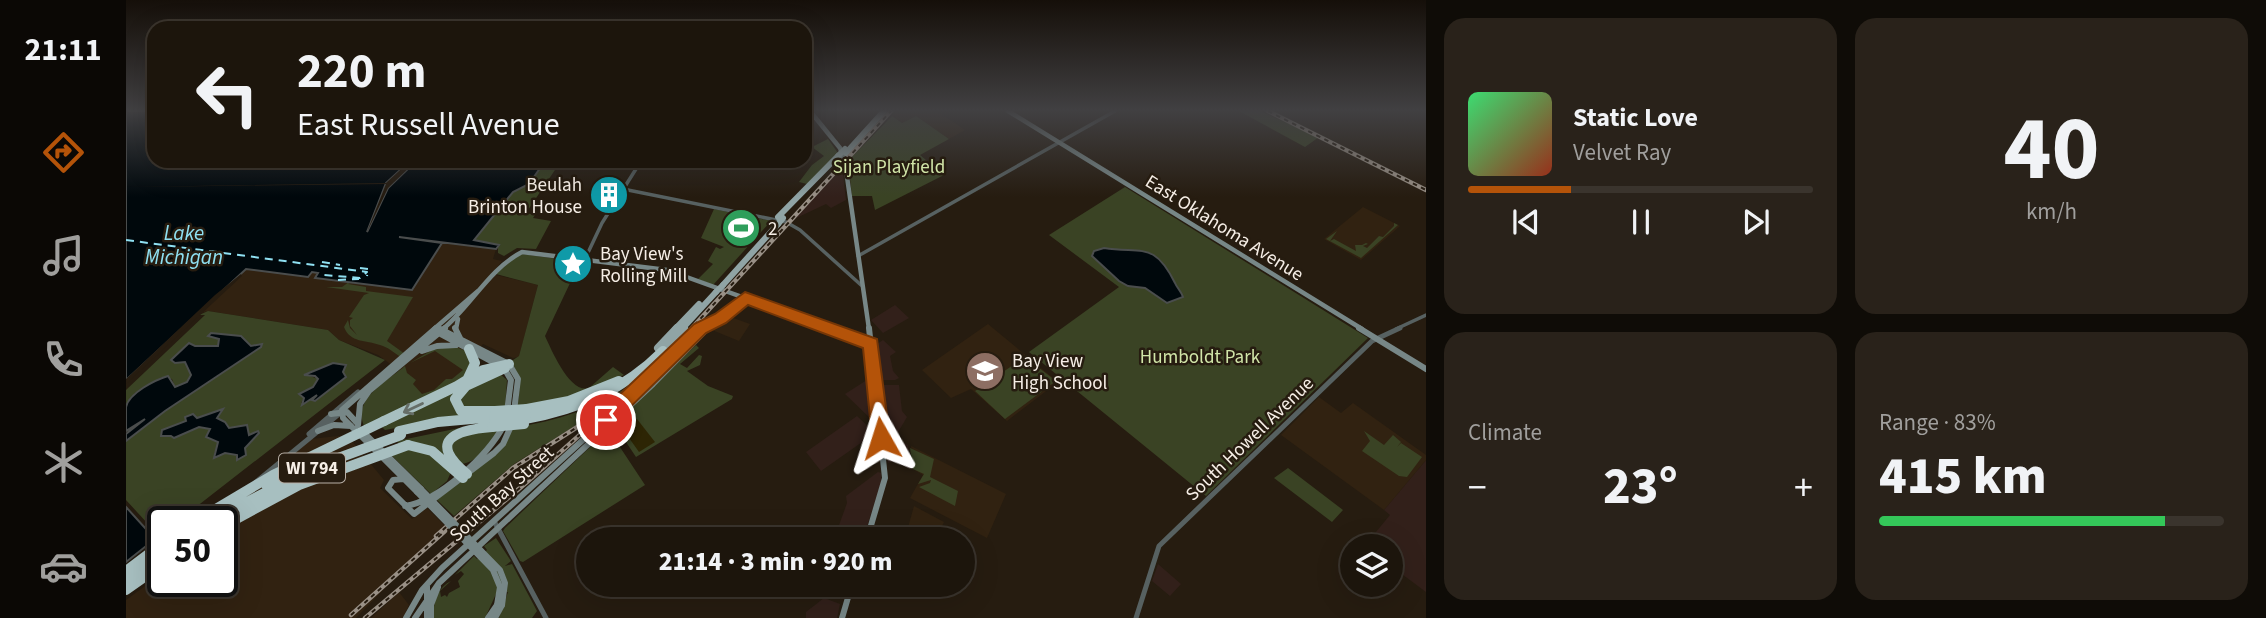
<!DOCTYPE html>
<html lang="en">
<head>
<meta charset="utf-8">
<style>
  body { margin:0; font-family:"Source Sans 3",sans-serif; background:#29221a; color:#f1f3f6; height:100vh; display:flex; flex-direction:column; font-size:26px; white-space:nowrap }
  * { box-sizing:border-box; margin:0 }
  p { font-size:23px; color:#a09f9d }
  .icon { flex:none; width:38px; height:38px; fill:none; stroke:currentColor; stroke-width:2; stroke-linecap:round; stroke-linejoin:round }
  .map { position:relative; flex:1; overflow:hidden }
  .drawer { display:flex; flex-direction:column; gap:18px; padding:18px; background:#0f0c07; width:840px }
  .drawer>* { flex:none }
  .banner { position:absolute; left:21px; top:21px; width:665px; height:147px; border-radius:21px; box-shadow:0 7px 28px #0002,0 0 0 2px #3a342d; background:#1c150c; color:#f1f3f6; overflow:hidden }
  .controls { position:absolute; left:1214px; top:534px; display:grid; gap:14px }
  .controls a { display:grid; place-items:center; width:63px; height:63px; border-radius:50%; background:#1c150c; box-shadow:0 7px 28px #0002,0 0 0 2px #3a342d; font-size:35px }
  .speed { position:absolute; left:21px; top:506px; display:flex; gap:14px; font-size:35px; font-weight:700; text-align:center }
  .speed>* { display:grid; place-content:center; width:91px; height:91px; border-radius:50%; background:#1c150c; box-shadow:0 7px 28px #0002,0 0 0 2px #3a342d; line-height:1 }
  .speed .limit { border:4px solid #111; border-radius:10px; background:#fff; color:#111 }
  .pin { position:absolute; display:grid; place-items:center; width:60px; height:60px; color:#fff; margin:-30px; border:4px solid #fff; border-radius:50%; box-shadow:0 2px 7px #0007 }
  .me { position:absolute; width:77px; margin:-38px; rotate:354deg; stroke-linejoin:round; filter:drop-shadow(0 0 5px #0008) }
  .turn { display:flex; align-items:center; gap:24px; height:147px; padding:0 35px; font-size:32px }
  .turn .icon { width:91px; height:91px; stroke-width:2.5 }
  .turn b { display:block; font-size:49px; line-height:60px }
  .big { font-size:52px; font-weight:800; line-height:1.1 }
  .drawer .tile { flex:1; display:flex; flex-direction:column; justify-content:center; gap:10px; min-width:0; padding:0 24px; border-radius:21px; background:#29221a }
  .drawer .dial { align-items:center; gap:0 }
  .dial b { font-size:91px; line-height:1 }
  .song { display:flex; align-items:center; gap:21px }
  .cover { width:84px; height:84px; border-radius:10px; background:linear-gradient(135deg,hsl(140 70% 55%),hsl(10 70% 35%)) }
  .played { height:7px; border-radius:4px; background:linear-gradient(90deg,#b45309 30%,#3a342d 30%) }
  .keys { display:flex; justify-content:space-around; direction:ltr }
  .heat { display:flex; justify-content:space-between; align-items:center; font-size:38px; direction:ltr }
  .charge { height:10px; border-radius:5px; background:linear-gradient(90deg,#34c759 83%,#3a342d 0) }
  .drawer .tiles { flex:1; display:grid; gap:18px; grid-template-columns:repeat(2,1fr) }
  .trip { position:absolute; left:450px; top:527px; width:399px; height:70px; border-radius:35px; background:#1c150c; box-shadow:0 7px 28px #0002,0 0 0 2px #3a342d; font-weight:800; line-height:70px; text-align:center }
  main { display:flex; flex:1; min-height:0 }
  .dock { display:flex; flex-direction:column; width:126px; justify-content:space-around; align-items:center; background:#0b0805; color:#a09f9d }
  .dock .icon { width:49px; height:49px }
  .dock .active { color:#b45309 }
  .dock b { font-size:32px; color:#f1f3f6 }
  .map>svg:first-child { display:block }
  .commercial { fill:#32201a }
  .built { fill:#312211 }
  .green { fill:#3a4324; fill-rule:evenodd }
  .sand { fill:#2d2504 }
  .water { fill:#00080c; stroke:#4a4d4d; stroke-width:2 }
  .pier { fill:#261c10 }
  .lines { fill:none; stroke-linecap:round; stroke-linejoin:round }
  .ferry { stroke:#8fe0f2; stroke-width:2; stroke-dasharray:8 6; stroke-linecap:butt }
  .tertiary-far1 { stroke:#576161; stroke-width:3.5 }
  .tertiary { stroke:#576161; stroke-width:5 }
  .secondary-far1 { stroke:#778787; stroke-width:4.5 }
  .secondary { stroke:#778787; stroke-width:6 }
  .primary-far1 { stroke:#90a4a5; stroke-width:6 }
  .primary { stroke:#90a4a5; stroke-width:8 }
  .motorway { stroke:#a7bfc0; stroke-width:10 }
  .rail-casing { stroke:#999086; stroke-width:4.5 }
  .rail { stroke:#261c10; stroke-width:2; stroke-dasharray:4.5; stroke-linecap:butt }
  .secondary-bridge { stroke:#778787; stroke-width:6 }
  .primary-bridge { stroke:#90a4a5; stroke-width:6 }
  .motorway-bridge { stroke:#a7bfc0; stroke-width:10 }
  .oneway { stroke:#666e68 }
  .route { fill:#b45309; stroke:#753606; stroke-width:2 }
  .labels { text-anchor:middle; stroke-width:5; stroke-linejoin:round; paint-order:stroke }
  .shield { fill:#261c10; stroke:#b8afa6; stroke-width:2 }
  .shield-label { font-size:18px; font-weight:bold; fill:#f6eee6 }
  .park-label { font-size:19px; fill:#d1e5a8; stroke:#261c10 }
  .poi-label { font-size:19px; fill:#f6eee6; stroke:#261c10; text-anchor:start }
  .street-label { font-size:19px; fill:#f6eee6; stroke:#261c10 }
  .water-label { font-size:21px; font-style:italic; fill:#8fe0f2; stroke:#261c10 }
</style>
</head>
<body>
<main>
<nav class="dock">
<b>21:11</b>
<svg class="icon active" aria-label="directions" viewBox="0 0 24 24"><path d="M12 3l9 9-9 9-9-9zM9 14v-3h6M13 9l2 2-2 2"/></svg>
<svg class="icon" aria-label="music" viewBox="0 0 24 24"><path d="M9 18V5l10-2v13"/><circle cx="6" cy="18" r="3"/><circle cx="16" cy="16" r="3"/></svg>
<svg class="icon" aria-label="phone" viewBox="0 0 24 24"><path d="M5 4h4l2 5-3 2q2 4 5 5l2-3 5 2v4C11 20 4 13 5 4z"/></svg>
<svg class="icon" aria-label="climate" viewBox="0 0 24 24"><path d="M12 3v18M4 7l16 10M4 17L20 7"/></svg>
<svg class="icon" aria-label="car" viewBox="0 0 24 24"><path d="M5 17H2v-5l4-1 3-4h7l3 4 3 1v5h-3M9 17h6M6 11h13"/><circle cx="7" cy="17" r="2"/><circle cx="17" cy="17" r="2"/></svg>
</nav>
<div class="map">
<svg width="1300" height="618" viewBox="0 0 1300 618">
  <rect width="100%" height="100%" fill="#261c10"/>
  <!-- commercial -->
  <path class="commercial" d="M716,166L720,200L705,208L700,204L664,221Z
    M769,305L783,318L757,333L745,320Z
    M757,340L770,352L764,356L767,371L773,378L769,380H752L748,346Z
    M744,378L749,419L747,421L719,394Z
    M754,385H773L776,411L781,417L771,434L758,426Z
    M731,416L749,433L695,471L680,452Z
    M761,434L782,445L784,469L768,461L762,463Z
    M1300,460V592L1265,566V546H1241L1240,544L1264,515L1258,510Z
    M752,472L755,473V483L737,539H708L721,503L720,496Z
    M1032,564L1055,584L1044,596L1026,581Z
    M698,598L714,604L711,618H680V612Z"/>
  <!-- built -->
  <path class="built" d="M770,111H811L839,130L823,139L790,116L776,123L766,116Z
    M1237,207L1274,226L1235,260L1198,239Z
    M273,237L370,249L367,259L376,261L366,274L412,285L393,357L387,358L357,344L341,361L337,374L303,393L279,401L274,371L252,355L213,340L202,330L82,311L71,314L120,269L186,272L193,273L190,277L194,279L258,286Z
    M602,316L624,324L613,341L586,330Z
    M862,324L932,382L881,421L845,389L825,398L796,370Z
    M1193,397L1215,413L1227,403L1300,455V460L1258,510L1155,435Z
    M221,435L258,480L254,488L286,519L301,508L319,526L230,618H0V600L37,573V581H96V526L138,476L185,439Z
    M785,446L880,494L861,538L784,498L797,475L787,469Z
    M788,506L818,522L810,539H796L781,531Z
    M273,592L283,605L277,618H245Z"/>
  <!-- green -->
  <path class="green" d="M1113,111H1134L1193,137L1179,147Z
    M766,116L776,123L790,116L823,139L794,155L818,175L749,210L746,196H726L722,161Z
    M702,139L712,153L681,184L673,182L686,165L698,156L686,147Z
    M419,161H435L400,213L409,215L407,218L425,221L410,249L391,248L378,256L372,253V245L347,241L387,192L403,184Z
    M999,187L1242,338L1080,496L903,352L993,287L923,235Z
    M588,209L645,221L587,285L572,279L587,264L582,261L590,247L594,249L598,247L575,238Z
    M1268,223L1272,225L1235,258L1200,239L1211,231L1204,241L1208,239L1230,251L1229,245H1236L1240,243L1242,244L1237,246L1241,248L1253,236L1257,237L1268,226Z
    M396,254L454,262L419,336C426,351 444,394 463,388L487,367L498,375L455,396L391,408C394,390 396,377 384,362L393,356L412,285L370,274L379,263Z
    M223,282L244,285L226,282L222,284L240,287V291L287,297L261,341L279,354L275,357C268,353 262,347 254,345C240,340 224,343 218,327L222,320L224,328L231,335L224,326V320L227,318L223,317L238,295L243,293L200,287H216Z
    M82,311L202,330L213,340L259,360L52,521L37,522V533L33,536L0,500V441L39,411L135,347L136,344L126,346L115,336L90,334L94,344L92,346H69L63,343L49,363L59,362L65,375L61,382L49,387L46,379L36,377L9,393L0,404V390L79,315H73ZM207,363L220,366L217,371L220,377L207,387L175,403L178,398L173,394L187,387L192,379L179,374ZM96,409L90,418L93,421L99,422L103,428L112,427L123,435L130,432L132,435L119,448L120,455L113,459L108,453L88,455L92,442L81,434L84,429L73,427L48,438L45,436H35L36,430L55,425L67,414L70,418Z
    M570,345L573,348L554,364L561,368L573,355L576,356L574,365L561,371L582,386L607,396L606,399L510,457L488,424Z
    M327,346L340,351L346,360L340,377L239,428C224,400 261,381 279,366L281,373L290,380L287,384L296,394L308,390L320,379H326L337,370L309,351L284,363L306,350Z
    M899,357L930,381L879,419L849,391Z
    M373,373L381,380L379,409L334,408L333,395Z
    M505,385L468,414L388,464L328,516L311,500L379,444L388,427C431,422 468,408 505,385Z
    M332,388L330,393L335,413L333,416L259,430L254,425Z
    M338,427L317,455L274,445L271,441Z
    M375,428C366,442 353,462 335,464L323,446L327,438Z
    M481,431L484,432L519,485L397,562L394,561L377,531L379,528Z
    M1238,431L1258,445L1267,435L1275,442L1271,447L1275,443L1296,457L1281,477L1273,476L1236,451L1244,441Z
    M276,448L299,450L325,472L321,481L305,494L262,452Z
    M784,448L808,459L804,477L832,491L829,506L793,487L804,483L805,480L792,484L798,474L787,469Z
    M1162,468L1217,510L1206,522L1148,478Z
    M370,538L385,561L379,566L386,564L411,611L406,618H373L382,592L370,594L359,618H308C306,603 312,587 325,581L314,591L315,597L319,595L321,597L323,593L334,587L332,581L338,574L335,571L329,575L348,556L351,559L361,550L358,546Z"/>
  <!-- sand -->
  <path class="sand" d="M511,419L529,442L513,452L496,428Z"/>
  <!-- water -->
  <path class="water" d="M0,111H28V161H284L260,183L241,232L262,188L290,161H419L403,184L387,192L348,240L373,245L370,249L273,237L316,243L286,290L189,278L192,273L186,272L182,277L120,269L0,380Z
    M978,248C1017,254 1028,241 1049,283C1051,288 1055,291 1057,297L1041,303L1019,288L1002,286L993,281L966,256L968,251Z
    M85,333L115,336L125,346L136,344L135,347L39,411L0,441V434L19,419L0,431C0,423 0,414 0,407C3,393 29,380 42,376L49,387L61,382L65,375L59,362L49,363L45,360L63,343L69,346H92L93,339L82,336Z
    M207,363L220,365L217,372L220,377L189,401L186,400L191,395L176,405L178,398L173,394L187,387L192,379L189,376L178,375Z
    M97,409L91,418L99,422L103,428L121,425L123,435L132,431L133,433L119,448L120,455L111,460V455L99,453L88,458L92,442L80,437L84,429L73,427L48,438L45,436H35L36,430L60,421L59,417L67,414L71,418Z
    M0,507L29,539L0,562Z"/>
  <!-- pier -->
  <path class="pier" d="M284,161H290L262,188L241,232L260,184L0,187L260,183Z
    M115,274L116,276L0,384V379L89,295Z"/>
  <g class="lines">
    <!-- ferry -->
    <path class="ferry" d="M0,240L241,272L234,278L198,275
      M196,262L214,265
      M234,268L242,269L241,276
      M212,280L233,279"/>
    <!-- tertiary-far1 -->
    <path class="tertiary-far1" d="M497,189L660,222L674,230L735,285
      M732,256L989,111
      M459,259L476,223L515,161
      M1270,329L1300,315"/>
    <!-- tertiary -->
    <path class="tertiary" d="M183,434L232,392
      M130,482L213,414
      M368,521L420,618
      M1010,618L1033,546L1246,341L1274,328"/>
    <!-- secondary-far1 -->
    <path class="secondary-far1" d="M684,111L714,148L719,163L743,329
      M882,111L1236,329
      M312,328L315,329
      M308,329L352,291
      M317,329C345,306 363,269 396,252L541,270L705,329
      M330,329L332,319
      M573,329L588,321
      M579,329L619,297"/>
    <!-- secondary -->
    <path class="secondary" d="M312,328L383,364L392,379L388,411
      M329,328L334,338
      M700,328L745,344
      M1233,328L1300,369
      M313,333L378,368L385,380L381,412
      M296,351L311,346L330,345
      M205,414L221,412L232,424
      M232,425L234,404L243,391L319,328
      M192,431L208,425L225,426
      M237,432L295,489
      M277,479L267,480L262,488L288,514L368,453L377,444L386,424
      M291,492L217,418L216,410L310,328
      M279,506C314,501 362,455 378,425
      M741,539L759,478L743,328
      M301,586V618
      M280,618L296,590L316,568L523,380L575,328
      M289,618L313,583L527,384L582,328
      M305,618V605L312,587
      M362,618L371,605
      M369,618L376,605
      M716,618L726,584"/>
    <!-- primary-far1 -->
    <path class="primary-far1" d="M720,153L758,111
      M652,217L712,156
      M597,285L652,224
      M549,329L573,304
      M556,329L590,292"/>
    <!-- primary -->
    <path class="primary" d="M532,348L551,328
      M537,351L558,328"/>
    <!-- motorway -->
    <path class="motorway" d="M342,378L349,363L343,349
      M401,409L443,401L493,381
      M369,411H335L329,399L340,386L379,368
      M399,419C453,409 498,390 537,351
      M258,421L331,386L357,370L383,364
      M273,431L312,422L368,417
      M282,445L306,451L337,478
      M341,474C301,441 328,430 366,427
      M87,522L102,512
      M0,571L37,543
      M0,579L37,553
      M0,590L37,564"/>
    <defs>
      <path id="rail" d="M1142,111L1300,190
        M310,536L387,468L456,424
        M225,615L319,531
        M239,618L401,482L532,365L765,111"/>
    </defs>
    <!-- rail casing -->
    <use href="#rail" class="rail-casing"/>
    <!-- rail -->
    <use href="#rail" class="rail"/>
    <!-- secondary-bridge -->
    <path class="secondary-bridge" d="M295,489L374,570L379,583L376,605
      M291,492L367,570L374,587L371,605"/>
    <!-- primary-bridge -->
    <path class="primary-bridge" d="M712,156L719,149
      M652,224L657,218
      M590,292L597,285"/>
    <!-- motorway-bridge -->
    <path class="motorway-bridge" d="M369,411L401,409
      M368,417L400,415
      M366,427L398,424
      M140,485L179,466
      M102,512L188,467L275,435
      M68,522L147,475L258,421
      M101,524L173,485L282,445"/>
  </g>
  <!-- one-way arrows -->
  <defs><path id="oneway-shaft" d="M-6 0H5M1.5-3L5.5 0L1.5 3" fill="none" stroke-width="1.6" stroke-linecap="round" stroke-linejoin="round" transform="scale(1.75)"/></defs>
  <use class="oneway" href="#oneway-shaft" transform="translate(287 408) rotate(155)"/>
  <!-- sky -->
  <linearGradient id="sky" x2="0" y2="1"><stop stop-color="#150f09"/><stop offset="0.56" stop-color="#414042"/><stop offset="1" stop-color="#414042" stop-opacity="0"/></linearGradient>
  <rect width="1300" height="197" fill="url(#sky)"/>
  <!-- route -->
  <path class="route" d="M619,292L751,339L764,438L761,443L755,446L748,443L746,438L737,348L622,305L600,323L580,333L486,425L480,428L473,425L471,420L473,414L568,324L589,314Z"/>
  <!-- icons -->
  <defs>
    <symbol id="building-disc" viewBox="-11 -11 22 22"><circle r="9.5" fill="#0f9aa8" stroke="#261c10"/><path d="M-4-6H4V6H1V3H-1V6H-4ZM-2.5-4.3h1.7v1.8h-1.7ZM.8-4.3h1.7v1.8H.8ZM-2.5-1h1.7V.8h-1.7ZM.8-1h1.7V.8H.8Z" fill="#fff"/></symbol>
    <symbol id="stadium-disc" viewBox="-11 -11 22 22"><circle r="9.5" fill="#2e9e5b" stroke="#261c10"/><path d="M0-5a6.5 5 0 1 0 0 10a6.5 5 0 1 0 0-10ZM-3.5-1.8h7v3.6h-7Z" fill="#fff"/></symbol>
    <symbol id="sight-disc" viewBox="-11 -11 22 22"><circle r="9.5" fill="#0f9aa8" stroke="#261c10"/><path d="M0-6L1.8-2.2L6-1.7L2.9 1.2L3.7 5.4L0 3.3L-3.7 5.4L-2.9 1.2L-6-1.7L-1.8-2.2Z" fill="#fff"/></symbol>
    <symbol id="school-disc" viewBox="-11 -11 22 22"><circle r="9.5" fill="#8d6e63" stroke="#261c10"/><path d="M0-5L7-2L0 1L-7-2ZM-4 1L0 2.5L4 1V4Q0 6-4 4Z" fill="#fff"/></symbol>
  </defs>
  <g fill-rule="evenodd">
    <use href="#building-disc" x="461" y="173" width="44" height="44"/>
    <use href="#stadium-disc" x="593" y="206" width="44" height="44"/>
    <use href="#sight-disc" x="425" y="242" width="44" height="44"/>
    <use href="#school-disc" x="837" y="349" width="44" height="44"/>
  </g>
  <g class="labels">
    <!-- shield labels -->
    <rect class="shield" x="153" y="453.5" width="66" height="29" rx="5"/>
    <g class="shield-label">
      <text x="186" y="474">WI 794</text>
    </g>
    <!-- park labels -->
    <g class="park-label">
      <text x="763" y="173">Sijan Playfield</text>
      <text x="1074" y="363">Humboldt Park</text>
    </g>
    <!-- poi labels -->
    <g class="poi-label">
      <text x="456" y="191" text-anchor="end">Beulah<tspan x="456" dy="22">Brinton House</tspan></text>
      <text x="642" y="235">2</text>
      <text x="474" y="260">Bay View's<tspan x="474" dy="22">Rolling Mill</tspan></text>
      <text x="886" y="367">Bay View<tspan x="886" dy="22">High School</tspan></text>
    </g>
    <!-- street labels -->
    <g class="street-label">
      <text transform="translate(1099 227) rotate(32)" y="7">East Oklahoma Avenue</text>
      <text transform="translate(1123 438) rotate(-44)" y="7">South Howell Avenue</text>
      <text transform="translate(375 493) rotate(-42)" y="7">South Bay Street</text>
    </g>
    <!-- water labels -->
    <g class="water-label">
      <text x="58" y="240">Lake<tspan x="58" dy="24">Michigan</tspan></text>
    </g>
  </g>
</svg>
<div class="controls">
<a><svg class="icon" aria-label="layers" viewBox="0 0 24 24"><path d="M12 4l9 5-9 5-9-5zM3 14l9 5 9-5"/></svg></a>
</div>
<div class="speed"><div class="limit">50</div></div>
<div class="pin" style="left:480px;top:420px;background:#d93025"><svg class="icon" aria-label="arrive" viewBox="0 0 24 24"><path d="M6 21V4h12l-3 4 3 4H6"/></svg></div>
<svg class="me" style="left:755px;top:438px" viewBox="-20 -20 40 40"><path d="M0-17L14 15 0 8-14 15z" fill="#b45309" stroke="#fff" stroke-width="4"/></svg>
<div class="trip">21:14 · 3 min · 920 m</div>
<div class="banner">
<div class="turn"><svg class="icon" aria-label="left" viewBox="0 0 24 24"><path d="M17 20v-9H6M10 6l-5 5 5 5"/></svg><div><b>220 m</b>East Russell Avenue</div></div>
</div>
</div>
<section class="drawer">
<div class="tiles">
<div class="tile">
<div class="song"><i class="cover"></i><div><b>Static Love</b><p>Velvet Ray</p></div></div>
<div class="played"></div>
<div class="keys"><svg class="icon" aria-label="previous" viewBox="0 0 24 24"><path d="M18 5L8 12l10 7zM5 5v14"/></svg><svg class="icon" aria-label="pause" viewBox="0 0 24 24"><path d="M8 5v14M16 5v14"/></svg><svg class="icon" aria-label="next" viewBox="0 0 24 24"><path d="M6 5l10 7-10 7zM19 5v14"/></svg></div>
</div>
<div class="tile dial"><b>40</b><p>km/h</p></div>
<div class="tile"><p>Climate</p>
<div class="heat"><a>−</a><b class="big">23°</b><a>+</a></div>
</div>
<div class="tile"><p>Range · 83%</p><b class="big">415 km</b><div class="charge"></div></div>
</div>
</section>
</main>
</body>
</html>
